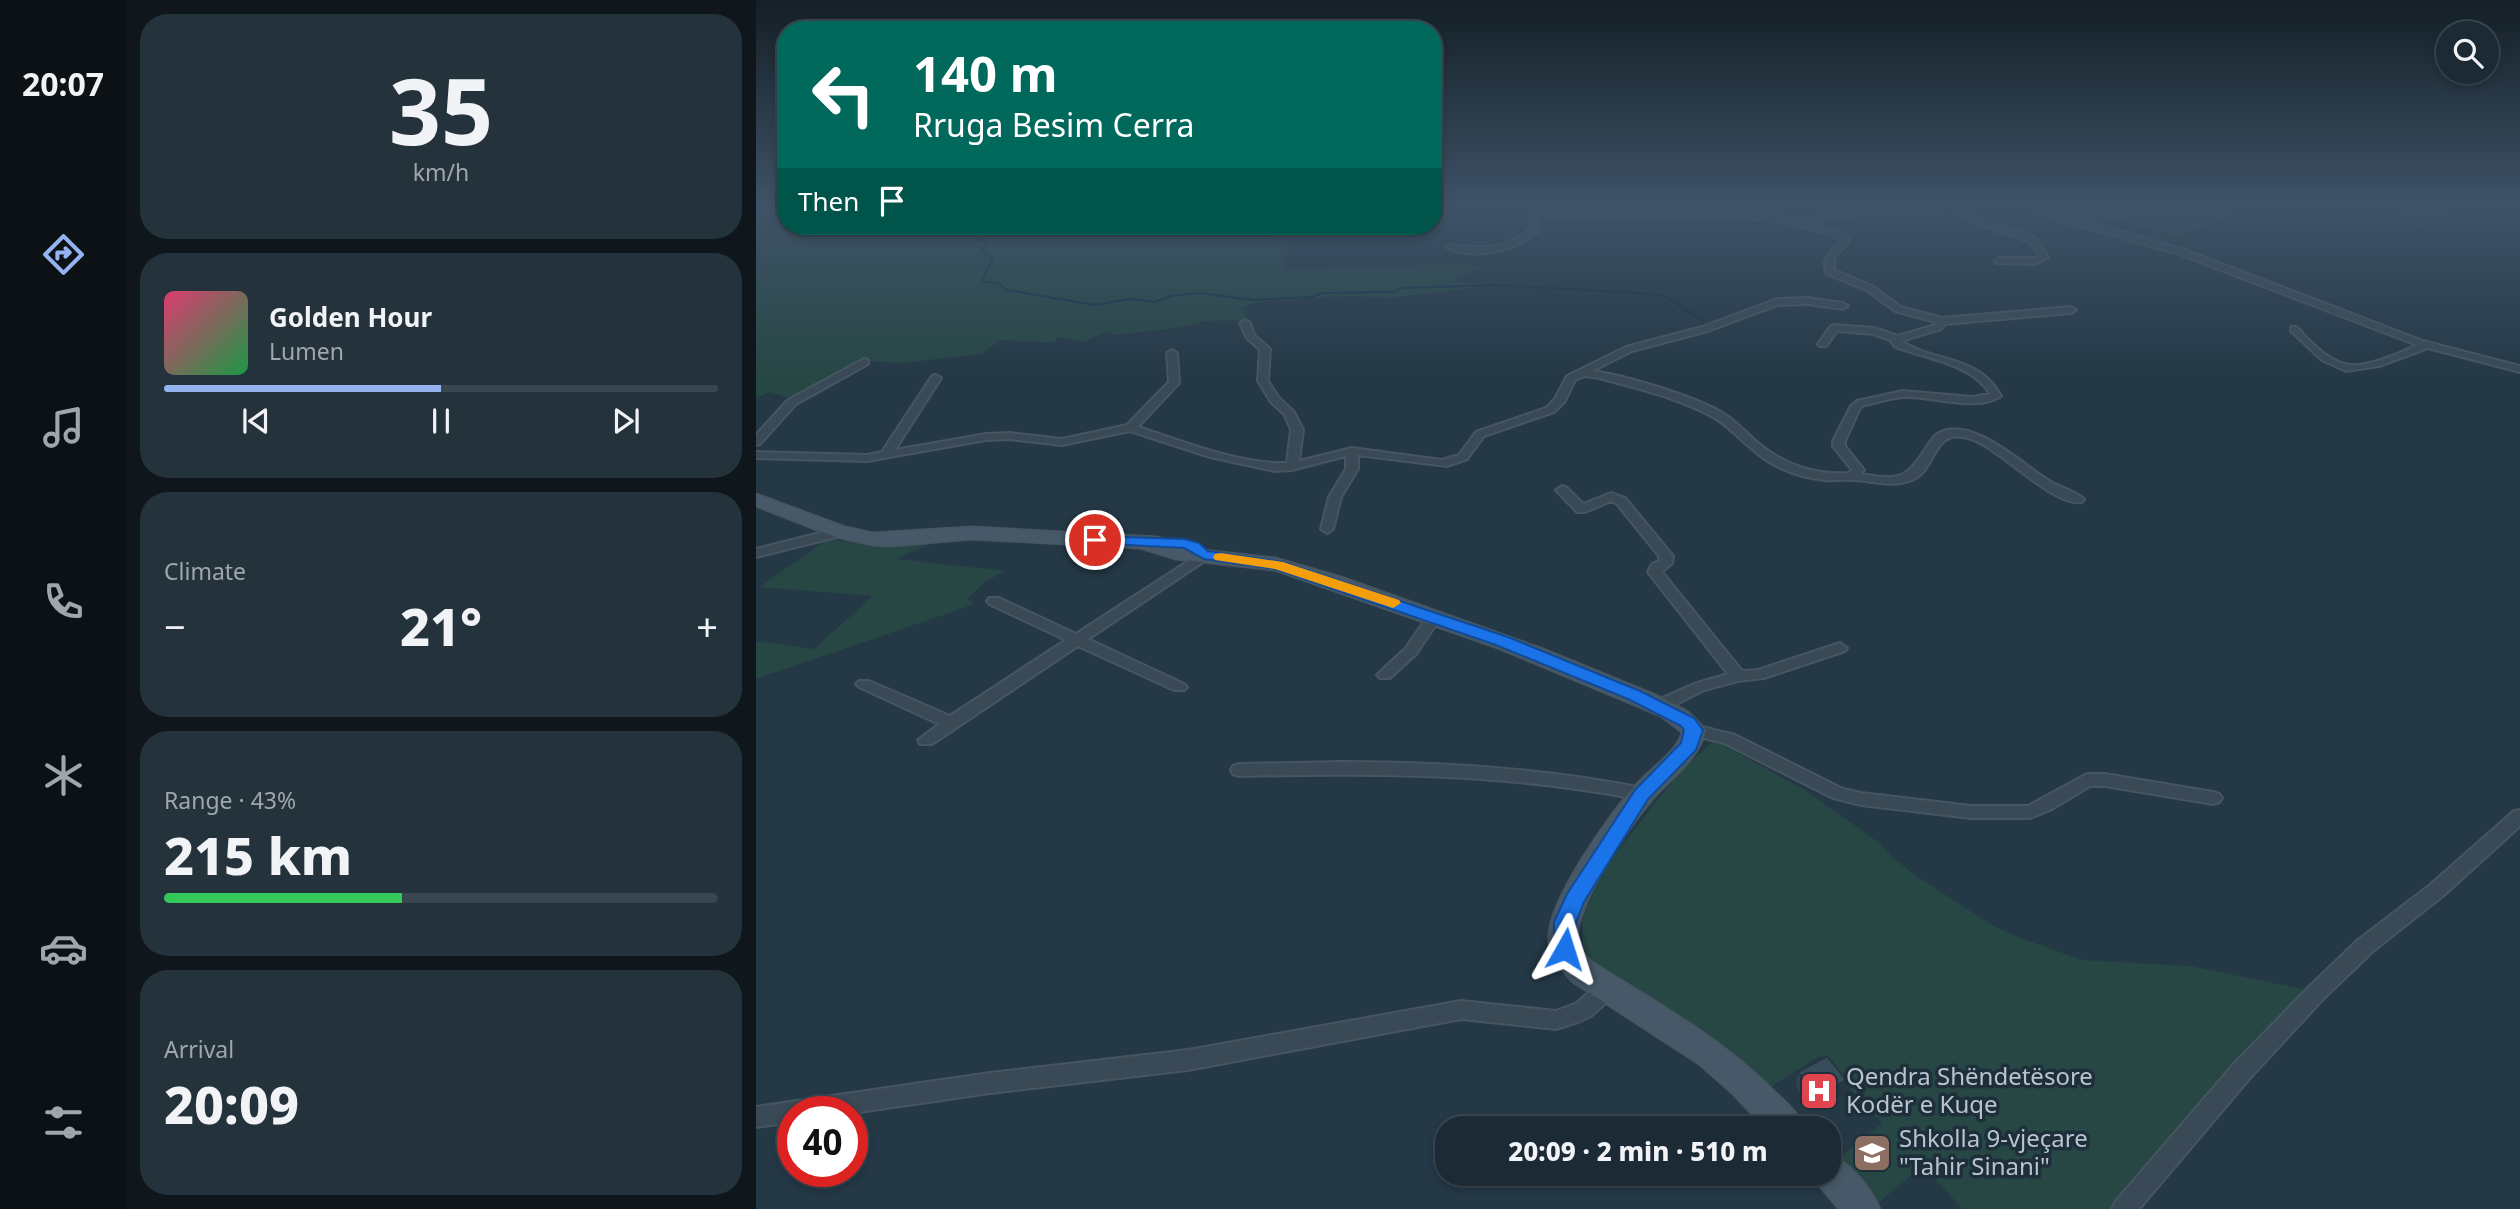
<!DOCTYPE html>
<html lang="en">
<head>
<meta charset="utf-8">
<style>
  body { margin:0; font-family:"Noto Sans",sans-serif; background:#24323c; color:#f1f3f6; height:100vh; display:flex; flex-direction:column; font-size:26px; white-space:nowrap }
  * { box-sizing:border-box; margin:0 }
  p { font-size:23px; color:#a0a7ac }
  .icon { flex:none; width:38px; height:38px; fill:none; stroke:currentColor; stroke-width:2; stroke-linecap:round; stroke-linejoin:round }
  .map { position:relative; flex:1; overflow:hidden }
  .panel { display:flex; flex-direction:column; gap:14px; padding:14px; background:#0f171d; width:630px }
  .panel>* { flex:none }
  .banner { position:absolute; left:21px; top:21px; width:665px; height:214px; border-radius:28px; box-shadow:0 4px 10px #0003,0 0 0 2px #39464f; background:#00695c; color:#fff; overflow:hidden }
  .tools { position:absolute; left:1680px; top:21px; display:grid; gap:14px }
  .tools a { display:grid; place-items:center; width:63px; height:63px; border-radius:50%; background:#1b2a34; box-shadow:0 4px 10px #0003,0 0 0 2px #39464f; font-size:35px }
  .speed { position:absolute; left:21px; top:1096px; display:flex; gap:14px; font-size:35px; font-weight:700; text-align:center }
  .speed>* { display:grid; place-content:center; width:91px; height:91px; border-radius:50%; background:#1b2a34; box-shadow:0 4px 10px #0003,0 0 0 2px #39464f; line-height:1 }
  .speed .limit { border:10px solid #d22; background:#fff; color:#111 }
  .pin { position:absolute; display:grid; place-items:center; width:60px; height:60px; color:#fff; margin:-30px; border:4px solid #fff; border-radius:50%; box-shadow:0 2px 7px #0007 }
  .me { position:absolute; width:77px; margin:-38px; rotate:6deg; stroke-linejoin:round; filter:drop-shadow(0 0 5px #0008) }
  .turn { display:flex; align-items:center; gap:24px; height:147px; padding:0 21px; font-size:32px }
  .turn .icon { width:91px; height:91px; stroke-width:2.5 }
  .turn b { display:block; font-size:49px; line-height:60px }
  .then { display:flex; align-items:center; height:66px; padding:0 21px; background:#0003; gap:14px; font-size:26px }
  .big { font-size:52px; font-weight:800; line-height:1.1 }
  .panel .widget { flex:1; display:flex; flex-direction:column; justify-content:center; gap:10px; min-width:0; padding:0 24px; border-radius:28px; background:#24323c }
  .panel .dial { align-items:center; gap:0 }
  .dial b { font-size:91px; line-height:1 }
  .song { display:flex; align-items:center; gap:21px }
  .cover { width:84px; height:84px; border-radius:10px; background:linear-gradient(135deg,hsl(340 70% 55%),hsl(140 70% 35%)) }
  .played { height:7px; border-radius:4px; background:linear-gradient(90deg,#95b2f1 50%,#39464f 50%) }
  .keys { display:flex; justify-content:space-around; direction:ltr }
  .heat { display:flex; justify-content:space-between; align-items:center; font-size:38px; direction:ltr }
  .charge { height:10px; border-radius:5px; background:linear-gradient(90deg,#34c759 43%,#39464f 0) }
  .trip { position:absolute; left:679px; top:1116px; width:406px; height:70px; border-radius:28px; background:#1b2a34; box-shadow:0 4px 10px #0003,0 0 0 2px #39464f; font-weight:800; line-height:70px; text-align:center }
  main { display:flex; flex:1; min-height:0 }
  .dock { display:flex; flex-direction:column; width:126px; justify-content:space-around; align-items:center; background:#0b1115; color:#a0a7ac }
  .dock .icon { width:49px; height:49px }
  .dock .selected { color:#95b2f1 }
  .dock b { font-size:32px; color:#f1f3f6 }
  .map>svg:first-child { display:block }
  .green { fill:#274745 }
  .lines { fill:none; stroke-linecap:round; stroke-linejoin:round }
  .stream { stroke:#153146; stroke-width:2 }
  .street-casing { stroke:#465561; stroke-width:4 }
  .secondary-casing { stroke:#465561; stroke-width:3 }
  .street { fill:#394955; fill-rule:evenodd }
  .secondary { fill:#475968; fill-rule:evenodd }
  .wall { fill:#2e424f }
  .shaded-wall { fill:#263640 }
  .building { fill:#364d5c; stroke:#263640; stroke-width:2 }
  .route { fill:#1a73e8; stroke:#114b97; stroke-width:2 }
  .slow { fill:#f59e0b }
  .labels { text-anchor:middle; stroke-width:7; stroke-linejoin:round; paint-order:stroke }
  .near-poi-label { font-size:24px; fill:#b7c4ce; stroke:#1e2e3a; text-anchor:start }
</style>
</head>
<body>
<main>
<nav class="dock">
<b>20:07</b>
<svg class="icon selected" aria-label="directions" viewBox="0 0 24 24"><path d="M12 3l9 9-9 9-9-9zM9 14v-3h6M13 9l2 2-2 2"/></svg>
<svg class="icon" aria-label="music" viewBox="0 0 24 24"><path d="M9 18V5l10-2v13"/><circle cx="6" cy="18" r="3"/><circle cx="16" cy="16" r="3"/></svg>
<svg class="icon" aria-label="phone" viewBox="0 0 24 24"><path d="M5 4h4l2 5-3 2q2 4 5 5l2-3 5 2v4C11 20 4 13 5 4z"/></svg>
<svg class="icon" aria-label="climate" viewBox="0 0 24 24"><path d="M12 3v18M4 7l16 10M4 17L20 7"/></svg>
<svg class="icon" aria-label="car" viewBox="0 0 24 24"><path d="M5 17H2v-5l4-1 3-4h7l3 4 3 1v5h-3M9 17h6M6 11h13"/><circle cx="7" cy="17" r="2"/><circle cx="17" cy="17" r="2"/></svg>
<svg class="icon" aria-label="filters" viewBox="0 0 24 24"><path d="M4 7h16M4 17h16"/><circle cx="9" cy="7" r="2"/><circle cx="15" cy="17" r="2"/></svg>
</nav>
<section class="panel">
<div class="widget dial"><b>35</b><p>km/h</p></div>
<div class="widget">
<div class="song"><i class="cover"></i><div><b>Golden Hour</b><p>Lumen</p></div></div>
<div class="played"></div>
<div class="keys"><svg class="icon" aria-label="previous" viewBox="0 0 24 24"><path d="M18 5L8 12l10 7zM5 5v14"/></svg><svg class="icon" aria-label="pause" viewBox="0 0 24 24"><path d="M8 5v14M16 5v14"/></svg><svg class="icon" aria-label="next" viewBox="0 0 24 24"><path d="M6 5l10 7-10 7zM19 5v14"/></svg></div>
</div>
<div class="widget"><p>Climate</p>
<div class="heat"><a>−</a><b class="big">21°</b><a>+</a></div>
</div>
<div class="widget"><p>Range · 43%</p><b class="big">215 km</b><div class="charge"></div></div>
<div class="widget"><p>Arrival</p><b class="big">20:09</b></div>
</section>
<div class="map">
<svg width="1764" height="1209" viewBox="0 0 1764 1209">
  <rect width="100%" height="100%" fill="#243846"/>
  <!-- green -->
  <path class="green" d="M0,207H30V226H473L509,230L500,239L534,240L526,270L707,264L723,268L700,278L699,282L721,283L724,287L634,298L592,296L499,302L486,308L490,320L450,321L419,328L358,335L352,331L327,342L301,337L298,343L244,340L226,354L146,363L107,361L36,399L14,392L0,398Z
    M1302,207H1484C1465,217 1440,235 1418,234C1389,232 1359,211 1333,224L1308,218L1318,213Z
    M1635,207H1692L1688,211L1707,224H1672L1665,231L1652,215Z
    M71,540L173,544L140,559L249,571L229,582L211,599L219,604L0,679V641L58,649L117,596L3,587Z
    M958,740L1049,790L1122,842L1137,858L1162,877L1239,927L1265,938L1326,960L1434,966L1561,992L1368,1209H1207L1166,1166L1121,1204L1082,1159L1126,1123L1064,1056L1014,1087L957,1039L893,996L873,987L827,954L826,916L853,862L922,774Z"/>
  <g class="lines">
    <!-- stream -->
    <path class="stream" d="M206,226L223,231
      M228,234L223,239L233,242L226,250L237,259L226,281L243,284L251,290L339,305L373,299L399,302L415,296L445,293L496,300L556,297L566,293L638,292L645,288L739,285L884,293L909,296L947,321"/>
    <defs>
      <path id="street" d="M770,207C783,206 796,212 810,214L1022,216L1042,221L1098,210L1191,207L1187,209L1098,215L1050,223L1089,234L1093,241L1078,258V270L1116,286L1145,307L1186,318L1315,307L1320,310L1315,313L1189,324L1185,329L1145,341C1178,363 1222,354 1245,396C1220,413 1175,395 1147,397C1134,398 1121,403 1108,405L1104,408L1089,441V446L1108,470L1105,474C1139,479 1149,482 1168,451C1172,446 1176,438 1181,434C1214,413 1268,466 1295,482C1306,488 1319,491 1328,499L1326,502C1296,507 1241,445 1212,438C1176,428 1182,467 1158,479C1137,489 1117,480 1095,480C1086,479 1077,481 1068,480C1042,477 1016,467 996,449C982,438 971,424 955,416C920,397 881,389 844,378L829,376L819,380L809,401L798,412L728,436L711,459L691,466L602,455V469L585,497L577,529L571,533L565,529L573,497L590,469V456L536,470L518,471L454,457L374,431L306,445L253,439L230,440L111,461L0,458V452L111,455L126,452L176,376L180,375L185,378L139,450L230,434L253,433L306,439L371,425L413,382L411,353L416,350L421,353L423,383L382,427C426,441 485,465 531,463L535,430L529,415L515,402L502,381L504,350L491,338L484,323L489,320L494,323L498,335L514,349L512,381L523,398L538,412L547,430L543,461L596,448L686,460L703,455L720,432L790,408L799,399L811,376L870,347L946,327L1021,299L1052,298L1087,303L1092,306L1087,309L1052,304L1022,305L952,331L876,351L836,371C869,375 936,396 965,412C979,420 990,433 1002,443C1028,465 1059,475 1093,473L1096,470L1077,446V441L1095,406L1101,401L1147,391L1216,397L1234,394C1217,364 1168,358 1139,347L1134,340L1117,334L1081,331L1070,346H1064L1062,344L1075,326L1078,325L1118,328L1142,336L1179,325L1180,322L1139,311L1110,290L1071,274C1064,259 1075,251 1085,241L1083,238L1067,232L1022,220L810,218L785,215L781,217L782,231C760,251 716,261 690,247L694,245C724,249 752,250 775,228L773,216L779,212Z
        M1192,207H1201L1212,214L1280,238L1292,257L1280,264L1240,263L1239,261L1243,258H1279L1283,256L1274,242L1206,218Z
        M1272,207H1282L1305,215L1429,250L1667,341L1764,366V372L1672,348L1623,366L1590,371L1566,360L1535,331V327H1541C1552,341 1571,359 1588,364C1607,370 1644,353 1661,345L1423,254L1299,219Z
        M108,359L112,360V364L40,404L4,444L0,445V435L32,400Z
        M806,486L810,487L827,504L855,493L869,498L917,556L916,563L906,572L986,671L1002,670L1084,643L1091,648L1089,651L1008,678L982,681L948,690L909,710H897L895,706L897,702L938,684L972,674L892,572L896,564L903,561V556L861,504L855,501L829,512H821L800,490Z
        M84,528L90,532L89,535L0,557V549Z
        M448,551L453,552L455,555L453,558L332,639L428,684L431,687L428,690H418L322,646L176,744H164L162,740L183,724L103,687L100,684L103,681H113L194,716L310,640L233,604L231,601L233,598H243L320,634Z
        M678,613L685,617L660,654L634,678H624L621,675L624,672L650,648L673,614Z
        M938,725L979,735L1087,789L1105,793L1215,806H1272L1331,774H1349L1457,792L1463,794L1466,798L1463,802L1457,804L1349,786H1334L1294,810L1274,818H1215L1105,805L1077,798L968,743L932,734L930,730L932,726Z
        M584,762C686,762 786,768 886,788L892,790L895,794L892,798L886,800C751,773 620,773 483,776L477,774L475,770L477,766L483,764Z
        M1764,810V826L1688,895L1616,952L1568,998L1494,1078L1383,1209H1356L1360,1201L1478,1064L1554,986L1602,940L1674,885L1758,811Z
        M851,979L858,982L861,988L853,1000L835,1016L822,1022L800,1029L705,1019L432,1070L234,1093L96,1113V1111H37V1122L0,1127V1107L234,1073L432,1050L705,1001L800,1011L821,1003L844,982Z"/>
      <path id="secondary" d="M0,494L89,527L117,533L216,527L401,537L408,539L410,544L420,547L519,558L585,577L787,649L902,696L931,711L950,730C942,761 914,778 895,801C873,827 815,910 822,943C824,952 832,958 839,964C901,1003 967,1039 1019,1092C1031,1103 1043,1114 1050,1129H1010L977,1094L943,1064L817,982C806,971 795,957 793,941C789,905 854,813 879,786C893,770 913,758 924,739L926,732L905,716L742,648L519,570L420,559L384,548L216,539L135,546L117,545L77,536L0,506Z
        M1073,1154C1094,1163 1115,1188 1124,1209H1083L1061,1183L1057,1174H1073Z"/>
    </defs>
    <!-- street casing -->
    <use href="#street" class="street-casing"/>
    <!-- secondary casing -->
    <use href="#secondary" class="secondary-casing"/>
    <!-- street -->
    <use href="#street" class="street"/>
    <!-- secondary -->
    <use href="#secondary" class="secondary"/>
  </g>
  <!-- wall -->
  <path class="wall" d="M1042,1072L1087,1095L1058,1111L1040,1087Z"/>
  <!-- shaded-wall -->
  <path class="shaded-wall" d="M1090,1080L1087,1095L1058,1111L1060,1097Z"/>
  <!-- building -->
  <path class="building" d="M1071,1056L1090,1080L1060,1097L1042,1072Z"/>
  <!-- sky -->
  <linearGradient id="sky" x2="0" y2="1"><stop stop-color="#141f26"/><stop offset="0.55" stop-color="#3f5368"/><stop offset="1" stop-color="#3f5368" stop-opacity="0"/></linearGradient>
  <rect width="1764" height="376" fill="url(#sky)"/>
  <!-- route -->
  <path class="route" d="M339,536L428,539L443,543L452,551L527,562L752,637L884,691L938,718L947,730L940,750L892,799L828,902L820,922V949L817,955L809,958L801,955L798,949V922L811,894L879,790L925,743L928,730L925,726L872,699L740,645L519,569L448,559L428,548L334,543L332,540Z"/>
  <!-- slow -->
  <path class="slow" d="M465,553L527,562L643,600L645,603L637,608L519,569L459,560L457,557L459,554Z"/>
  <!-- icons -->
  <defs>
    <symbol id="hospital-square" viewBox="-11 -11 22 22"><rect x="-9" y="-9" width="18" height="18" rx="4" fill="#e0444e" stroke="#1e2e3a"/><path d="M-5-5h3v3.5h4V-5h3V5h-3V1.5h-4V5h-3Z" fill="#fff"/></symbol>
    <symbol id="school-square" viewBox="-11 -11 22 22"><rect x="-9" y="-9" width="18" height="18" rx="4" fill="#8d6e63" stroke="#1e2e3a"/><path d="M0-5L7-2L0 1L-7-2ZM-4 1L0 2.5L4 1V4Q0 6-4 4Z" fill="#fff"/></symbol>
  </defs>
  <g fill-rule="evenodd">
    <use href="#hospital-square" x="1041" y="1069" width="44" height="44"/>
    <use href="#school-square" x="1094" y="1131" width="44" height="44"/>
  </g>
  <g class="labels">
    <!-- near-poi labels -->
    <g class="near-poi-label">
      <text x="1090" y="1085">Qendra Shëndetësore<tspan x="1090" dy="28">Kodër e Kuqe</tspan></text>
      <text x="1143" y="1147">Shkolla 9-vjeçare<tspan x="1143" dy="28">"Tahir Sinani"</tspan></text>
    </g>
  </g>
</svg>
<div class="tools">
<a><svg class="icon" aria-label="search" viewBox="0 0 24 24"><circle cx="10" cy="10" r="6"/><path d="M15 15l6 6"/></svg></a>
</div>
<div class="speed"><div class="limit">40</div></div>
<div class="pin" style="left:339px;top:540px;background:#d93025"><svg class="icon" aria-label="arrive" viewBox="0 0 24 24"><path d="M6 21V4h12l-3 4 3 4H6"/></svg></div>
<svg class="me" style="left:809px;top:949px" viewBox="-20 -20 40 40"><path d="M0-17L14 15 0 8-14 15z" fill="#1a73e8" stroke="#fff" stroke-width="4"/></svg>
<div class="trip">20:09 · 2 min · 510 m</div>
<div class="banner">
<div class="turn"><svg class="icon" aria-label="left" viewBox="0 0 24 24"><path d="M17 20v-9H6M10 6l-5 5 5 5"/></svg><div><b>140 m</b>Rruga Besim Cerra</div></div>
<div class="then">Then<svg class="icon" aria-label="arrive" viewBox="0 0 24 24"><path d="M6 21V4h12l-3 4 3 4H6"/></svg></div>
</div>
</div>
</main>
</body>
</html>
